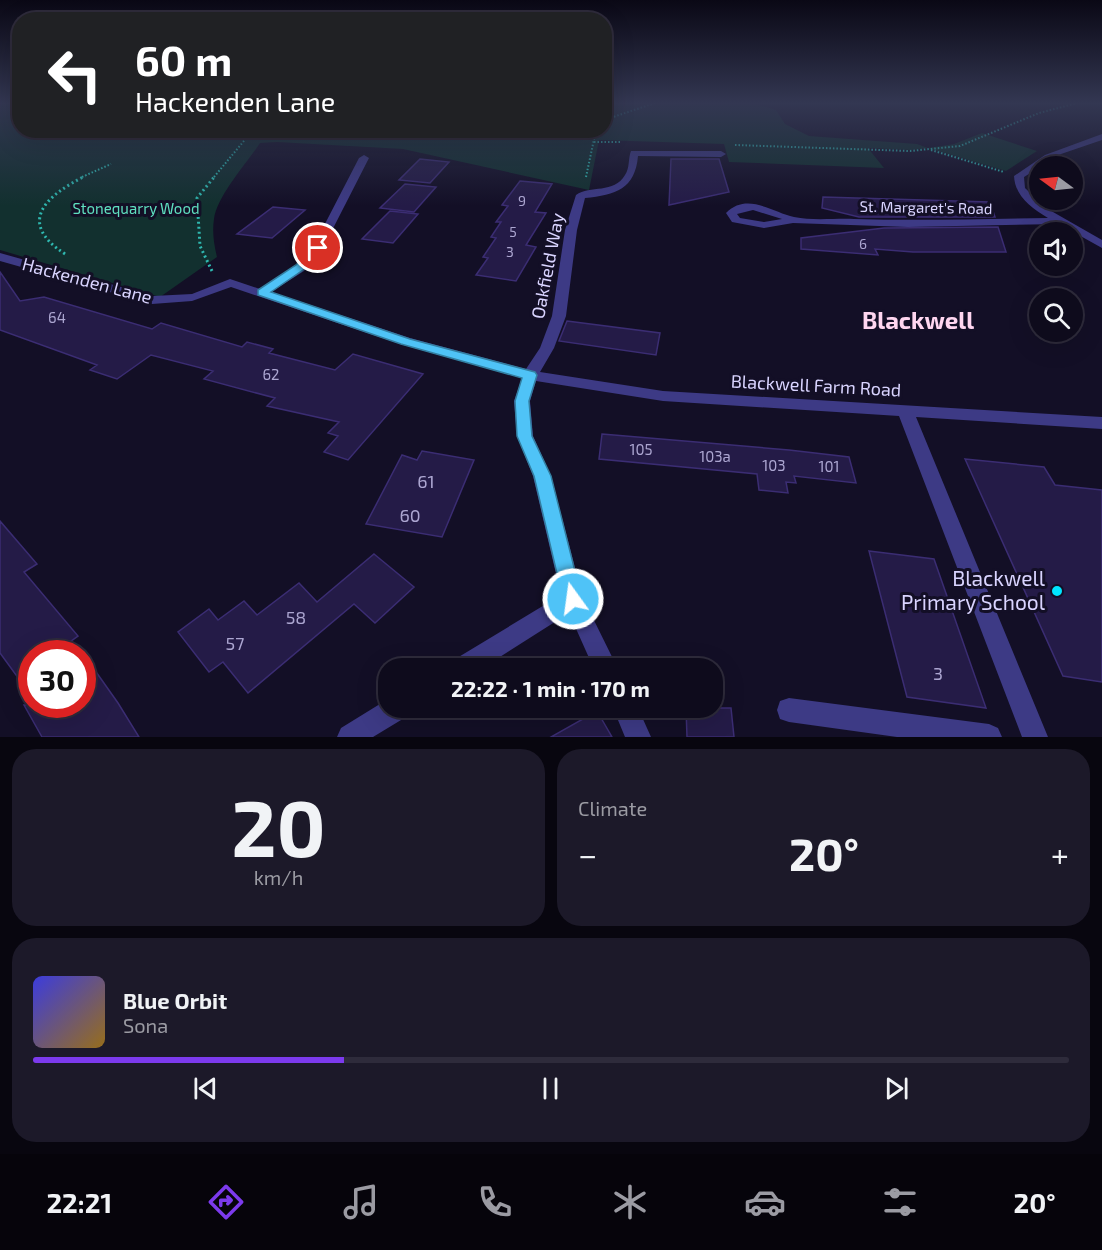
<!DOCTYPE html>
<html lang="en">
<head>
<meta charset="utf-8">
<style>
  body { margin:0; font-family:"Exo 2",sans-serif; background:#1c1929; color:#f1f3f6; height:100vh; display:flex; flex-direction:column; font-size:22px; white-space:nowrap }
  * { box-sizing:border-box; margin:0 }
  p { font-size:20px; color:#9b9ba3 }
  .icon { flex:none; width:33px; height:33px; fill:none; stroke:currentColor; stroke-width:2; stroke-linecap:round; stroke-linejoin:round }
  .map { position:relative; height:737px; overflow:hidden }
  .details { display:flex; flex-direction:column; gap:12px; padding:12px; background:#08060f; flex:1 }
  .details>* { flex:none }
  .hud { position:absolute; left:12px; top:12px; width:600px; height:126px; border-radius:24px; box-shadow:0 6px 24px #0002,0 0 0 2px #2e2b3b; background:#202124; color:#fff; overflow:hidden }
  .needle { width:39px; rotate:285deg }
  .tools { position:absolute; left:1029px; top:156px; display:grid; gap:12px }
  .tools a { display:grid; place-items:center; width:54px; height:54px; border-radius:50%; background:#0e0b1c; box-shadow:0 6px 24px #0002,0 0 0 2px #2e2b3b; font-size:30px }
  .speed { position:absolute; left:18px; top:640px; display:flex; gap:12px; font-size:30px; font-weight:700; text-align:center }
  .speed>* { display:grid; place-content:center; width:78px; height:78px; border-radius:50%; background:#0e0b1c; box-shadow:0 6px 24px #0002,0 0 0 2px #2e2b3b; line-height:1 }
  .speed .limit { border:9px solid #d22; background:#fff; color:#111 }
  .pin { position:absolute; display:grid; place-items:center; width:51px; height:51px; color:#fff; margin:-26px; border:3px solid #fff; border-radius:50%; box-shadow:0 2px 6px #0007 }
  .me { position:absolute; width:66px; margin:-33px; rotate:346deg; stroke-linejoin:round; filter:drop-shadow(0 0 4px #0008) }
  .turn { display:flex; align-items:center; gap:21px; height:126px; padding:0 24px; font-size:27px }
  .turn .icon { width:78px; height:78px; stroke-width:2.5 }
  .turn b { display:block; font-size:42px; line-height:51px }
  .big { font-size:45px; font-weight:700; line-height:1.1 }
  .details .widget { flex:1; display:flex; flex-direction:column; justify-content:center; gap:9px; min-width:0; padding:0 21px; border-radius:24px; background:#1c1929 }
  .details .dial { align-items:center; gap:0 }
  .dial b { font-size:78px; line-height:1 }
  .song { display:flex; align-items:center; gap:18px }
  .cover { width:72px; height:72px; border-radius:9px; background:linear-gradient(135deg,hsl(240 70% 55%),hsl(40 70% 35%)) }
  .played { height:6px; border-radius:3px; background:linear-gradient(90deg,#7c3aed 30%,#2e2b3b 30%) }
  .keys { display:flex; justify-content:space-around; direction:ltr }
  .heat { display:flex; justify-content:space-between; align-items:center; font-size:33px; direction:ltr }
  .details .tiles { flex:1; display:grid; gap:12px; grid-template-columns:1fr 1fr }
  .widget:last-child { grid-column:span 2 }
  .trip { position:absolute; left:378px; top:658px; width:345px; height:60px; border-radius:24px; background:#0e0b1c; box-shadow:0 6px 24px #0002,0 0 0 2px #2e2b3b; font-weight:700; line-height:60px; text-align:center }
  .dock { display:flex; height:96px; justify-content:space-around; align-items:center; background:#06040b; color:#9b9ba3 }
  .dock .icon { width:42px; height:42px }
  .dock .current { color:#7c3aed }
  .dock b { font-size:27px; color:#f1f3f6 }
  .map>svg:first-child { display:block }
  .green { fill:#12302f }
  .building { fill:#241b47; stroke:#3b2d73; stroke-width:1.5 }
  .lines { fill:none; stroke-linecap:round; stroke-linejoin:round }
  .path-far1 { stroke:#2fb8b0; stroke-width:2; stroke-dasharray:1.5 2; stroke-linecap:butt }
  .path { stroke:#2fb8b0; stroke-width:3; stroke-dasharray:2 3; stroke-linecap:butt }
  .minor { fill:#3d3a85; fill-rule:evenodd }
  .route { fill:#4fc3f7; stroke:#337fa1; stroke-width:1.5 }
  .poi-dot { fill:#00e5ff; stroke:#130f26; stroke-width:2 }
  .labels { text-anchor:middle; stroke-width:6; stroke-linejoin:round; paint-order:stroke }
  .far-number-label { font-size:14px; fill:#aca6d1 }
  .far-street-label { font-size:15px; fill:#d9d4ff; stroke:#130f26 }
  .far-park-label { font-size:15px; fill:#5fe0c0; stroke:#130f26 }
  .number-label { font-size:15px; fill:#aca6d1 }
  .street-label { font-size:18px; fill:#d9d4ff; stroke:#130f26 }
  .near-number-label { font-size:18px; fill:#aca6d1 }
  .near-poi-label { font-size:21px; fill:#d9d4ff; stroke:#130f26; text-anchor:end }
  .district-label { font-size:24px; font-weight:bold; fill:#ffd6f0; stroke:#130f26 }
</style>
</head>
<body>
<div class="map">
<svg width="1102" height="737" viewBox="0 0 1102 737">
  <rect width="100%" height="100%" fill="#130f26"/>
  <!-- green -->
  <path class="green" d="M0,102H19L20,130H604L605,102H749L776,110L785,124L809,136L917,144L928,148L954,144L982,133L1037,151L1006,171L928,148L910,150L868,148L884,168L729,162L724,144L599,140L589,190L403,149L277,142L260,143C247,163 217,196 214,219C212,232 214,245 217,257L160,297L0,250Z"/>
  <!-- building -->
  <path class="building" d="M420,159L449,162L430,183L399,180Z
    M671,159H719L729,192L669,205Z
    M520,181L552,184L535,212L546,213L526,245L536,247L516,281L476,275L488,258L483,257L496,238L491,237L501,222H496L508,206L502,205Z
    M405,184L436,187L414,212L380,208Z
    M823,197L990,202L995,217H859L822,208Z
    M273,207L305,210L272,238L237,234Z
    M390,211L418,214L393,243L362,239Z
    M998,227L1006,252H913L875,249L878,255L801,249V238L884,228Z
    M0,272L20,301L44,297L152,329L161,323L242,347L247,342L273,349L269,353L335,370L353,354L423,374L348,460L324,452L338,436L328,433L339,422L267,406L275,398L204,379L213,371L151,355L117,379L90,370L97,365L0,330Z
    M567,321L660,333L656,355L559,341Z
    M602,434L789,450L849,457L856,483L794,476L796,483L786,482L788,493L759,490L757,474L599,459Z
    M422,451L474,460L442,537L366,524L402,455L417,460Z
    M965,459L1044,467L1055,485L1102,490V682L1063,676Z
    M0,521L37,564L24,572L78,636L53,654H32V697L0,653Z
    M869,551L934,559L986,708L907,697Z
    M374,554L414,587L375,623L354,604L248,693L223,662L209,672L178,632L209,609L218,620L244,601L257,615L299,583L317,602Z
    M82,652L118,703L139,737H42L24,705H82Z
    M686,708H731L734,737H687Z
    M597,711L612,737H551Z"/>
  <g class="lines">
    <!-- path-far1 -->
    <path class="path-far1" d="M604,120L658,102
      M594,142H620
      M735,145L910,151L960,146L1039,113L1081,102
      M931,150L1004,172
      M82,177L111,164
      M214,177L253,130
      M586,177L596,130"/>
    <!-- path -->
    <path class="path" d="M65,254C16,222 46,196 85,176
      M212,271L200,246L197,198L215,176"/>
    <!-- minor -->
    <path class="minor" d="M1102,134V140L1061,154L1024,177L1025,188L1046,208L1102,240V248L1059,224L908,227L793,223L764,228L732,222L726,213C747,192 772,212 794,217C813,221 836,218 854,219C919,221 983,219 1048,218C1031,208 1015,196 1014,176L1045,155ZM753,210L782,219L764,222L740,218L737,214Z
      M631,151H721L726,154L721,157L638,156C635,189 616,195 585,198L577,230L566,316L554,348L540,372L663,391L1102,417V429L916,417L1048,737H1022L899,416L663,401L536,381L530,401L533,436L551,476L583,598L618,669H594L569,613L481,669H448L452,661L561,595L533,476L517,436L514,401L522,378L400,344L231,287L192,301L152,304L0,261V253L153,296L192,294L230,279L260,289L296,265L313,247L359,158L364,155L369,158L322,250L304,271L271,292L410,338L526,369L540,348L552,316L565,230L576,195C590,185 614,194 625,175C630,168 628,158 631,151Z
      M789,698L989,724L998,728L1002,737H897L789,722L780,719L777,710L780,701Z
      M388,699V708H409L406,717L373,737H337L341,728Z
      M613,708H638L651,737H625Z"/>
  </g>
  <!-- sky -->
  <linearGradient id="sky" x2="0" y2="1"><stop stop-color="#0a0815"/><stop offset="0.5" stop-color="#333752"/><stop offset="1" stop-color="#333752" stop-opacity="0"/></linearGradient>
  <rect width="1102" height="206" fill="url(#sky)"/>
  <!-- route -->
  <path class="route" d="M318,245L323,248L303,270L271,292L410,339L535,372L537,375L529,401L532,436L551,476L582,599L580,605L573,607L566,605L563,599L534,476L517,436L515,401L522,378L401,344L258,295V290L296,265L314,246Z"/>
  <!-- markers -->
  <circle class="poi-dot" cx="1057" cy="591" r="6"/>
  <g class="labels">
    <!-- far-number labels -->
    <g class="far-number-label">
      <text x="522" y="206">9</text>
      <text x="513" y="237">5</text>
      <text x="863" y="249">6</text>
      <text x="510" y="257">3</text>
    </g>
    <!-- far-street labels -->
    <g class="far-street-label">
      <text transform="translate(926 208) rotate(1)" y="5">St. Margaret's Road</text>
    </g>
    <!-- far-park labels -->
    <g class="far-park-label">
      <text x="136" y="214">Stonequarry Wood</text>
    </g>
    <!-- number labels -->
    <g class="number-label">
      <text x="57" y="323">64</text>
      <text x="271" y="380">62</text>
      <text x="641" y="455">105</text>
      <text x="715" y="462">103a</text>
      <text x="774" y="471">103</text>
      <text x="829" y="472">101</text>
    </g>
    <!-- street labels -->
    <g class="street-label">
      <text transform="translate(548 266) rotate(-79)" y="6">Oakfield Way</text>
      <text transform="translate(87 281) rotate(15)" y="6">Hackenden Lane</text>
      <text transform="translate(816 386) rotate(3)" y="6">Blackwell Farm Road</text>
    </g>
    <!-- near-number labels -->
    <g class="near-number-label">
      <text x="426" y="488">61</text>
      <text x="410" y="522">60</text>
      <text x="296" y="624">58</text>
      <text x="235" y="650">57</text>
      <text x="938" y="680">3</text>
    </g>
    <!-- near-poi labels -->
    <g class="near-poi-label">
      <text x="1045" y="586">Blackwell<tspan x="1045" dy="24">Primary School</tspan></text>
    </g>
    <!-- district labels -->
    <g class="district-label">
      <text x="918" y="329">Blackwell</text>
    </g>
  </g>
</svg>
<div class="tools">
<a><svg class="needle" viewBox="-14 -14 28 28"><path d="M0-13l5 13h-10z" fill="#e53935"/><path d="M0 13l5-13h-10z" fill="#9b9ba3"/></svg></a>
<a><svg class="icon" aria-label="sound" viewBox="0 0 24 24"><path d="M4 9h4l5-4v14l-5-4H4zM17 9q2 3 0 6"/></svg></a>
<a><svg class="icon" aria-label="search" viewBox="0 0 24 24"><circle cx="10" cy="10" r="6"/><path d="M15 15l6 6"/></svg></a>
</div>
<div class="speed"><div class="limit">30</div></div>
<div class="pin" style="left:318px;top:248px;background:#d93025"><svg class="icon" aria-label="arrive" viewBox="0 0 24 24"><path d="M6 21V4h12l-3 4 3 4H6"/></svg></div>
<svg class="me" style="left:573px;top:599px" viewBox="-20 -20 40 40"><circle r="17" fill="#4fc3f7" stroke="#fff" stroke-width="3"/><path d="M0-11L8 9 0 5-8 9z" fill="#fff"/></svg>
<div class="trip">22:22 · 1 min · 170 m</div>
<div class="hud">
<div class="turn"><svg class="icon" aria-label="left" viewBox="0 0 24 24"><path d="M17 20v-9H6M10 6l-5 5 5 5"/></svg><div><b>60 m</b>Hackenden Lane</div></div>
</div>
</div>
<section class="details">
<div class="tiles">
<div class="widget dial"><b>20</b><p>km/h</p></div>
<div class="widget"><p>Climate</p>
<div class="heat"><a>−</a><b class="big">20°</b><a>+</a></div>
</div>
<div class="widget">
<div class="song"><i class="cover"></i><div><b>Blue Orbit</b><p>Sona</p></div></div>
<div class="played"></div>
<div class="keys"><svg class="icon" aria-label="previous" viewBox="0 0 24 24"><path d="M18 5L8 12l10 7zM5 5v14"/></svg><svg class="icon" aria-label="pause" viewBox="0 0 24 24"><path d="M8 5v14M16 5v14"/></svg><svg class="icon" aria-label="next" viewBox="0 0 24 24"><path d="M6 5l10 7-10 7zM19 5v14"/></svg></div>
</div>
</div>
</section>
<nav class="dock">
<b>22:21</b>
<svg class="icon current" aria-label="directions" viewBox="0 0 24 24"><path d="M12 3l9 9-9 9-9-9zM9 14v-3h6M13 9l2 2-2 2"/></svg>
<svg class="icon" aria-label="music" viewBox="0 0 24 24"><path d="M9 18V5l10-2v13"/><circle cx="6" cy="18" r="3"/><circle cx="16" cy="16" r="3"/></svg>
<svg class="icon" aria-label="phone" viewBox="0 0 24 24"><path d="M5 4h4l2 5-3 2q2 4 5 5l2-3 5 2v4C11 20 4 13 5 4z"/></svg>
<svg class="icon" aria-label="climate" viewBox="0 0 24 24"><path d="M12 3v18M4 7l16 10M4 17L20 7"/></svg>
<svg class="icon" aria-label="car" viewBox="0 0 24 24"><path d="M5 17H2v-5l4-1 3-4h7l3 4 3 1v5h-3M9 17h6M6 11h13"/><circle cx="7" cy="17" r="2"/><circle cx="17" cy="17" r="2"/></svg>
<svg class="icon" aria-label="filters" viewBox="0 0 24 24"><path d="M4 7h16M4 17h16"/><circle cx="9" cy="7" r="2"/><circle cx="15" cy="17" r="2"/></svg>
<b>20°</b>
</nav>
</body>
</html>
